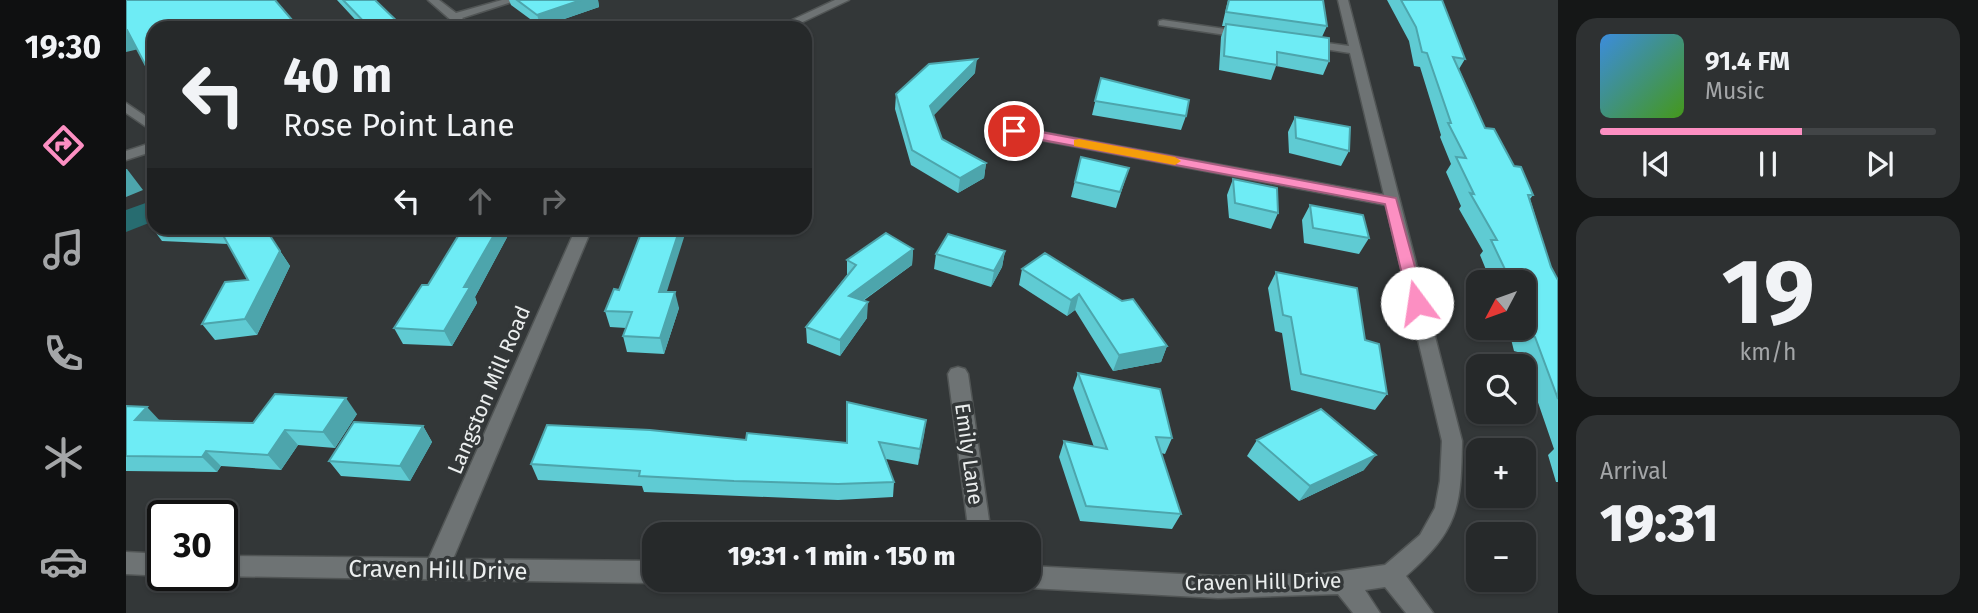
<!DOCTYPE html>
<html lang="en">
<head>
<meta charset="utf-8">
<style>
  body { margin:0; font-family:"Fira Sans",sans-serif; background:#2e3132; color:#f1f3f6; height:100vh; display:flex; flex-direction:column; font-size:26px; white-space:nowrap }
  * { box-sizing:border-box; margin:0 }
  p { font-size:23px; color:#a4a6a8 }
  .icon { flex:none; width:38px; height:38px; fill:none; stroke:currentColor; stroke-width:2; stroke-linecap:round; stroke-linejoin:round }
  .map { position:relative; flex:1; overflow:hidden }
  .panel { display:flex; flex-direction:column; gap:18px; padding:18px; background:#151717; width:420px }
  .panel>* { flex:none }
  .top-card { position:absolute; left:21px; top:21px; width:665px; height:214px; border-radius:21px; box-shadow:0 2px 5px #0004,0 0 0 2px #424547; background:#26292a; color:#f1f3f6; overflow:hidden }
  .needle { width:46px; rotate:229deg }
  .tools { position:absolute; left:1340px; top:270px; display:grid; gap:14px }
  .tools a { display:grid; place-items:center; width:70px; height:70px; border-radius:14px; background:#26292a; box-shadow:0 2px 5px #0004,0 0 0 2px #424547; font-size:35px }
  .speed { position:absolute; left:21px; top:500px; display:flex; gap:14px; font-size:35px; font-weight:700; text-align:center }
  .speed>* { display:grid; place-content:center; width:91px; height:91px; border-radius:50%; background:#26292a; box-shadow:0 2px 5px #0004,0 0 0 2px #424547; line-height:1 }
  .speed .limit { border:4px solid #111; border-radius:10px; background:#fff; color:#111 }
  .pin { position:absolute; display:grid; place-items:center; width:60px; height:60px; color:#fff; margin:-30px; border:4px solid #fff; border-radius:50%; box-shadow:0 2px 7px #0007 }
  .me { position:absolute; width:77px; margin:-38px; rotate:346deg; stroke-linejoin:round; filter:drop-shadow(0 0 5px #0008) }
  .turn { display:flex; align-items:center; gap:24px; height:147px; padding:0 21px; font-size:32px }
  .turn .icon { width:91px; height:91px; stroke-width:2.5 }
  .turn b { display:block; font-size:49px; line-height:60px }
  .lanes { display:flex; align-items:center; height:66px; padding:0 21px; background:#0003; justify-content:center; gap:35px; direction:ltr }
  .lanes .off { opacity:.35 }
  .big { font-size:52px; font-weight:800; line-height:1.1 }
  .panel .card { flex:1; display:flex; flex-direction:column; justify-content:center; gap:10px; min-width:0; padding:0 24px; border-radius:21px; background:#2e3132 }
  .panel .dial { align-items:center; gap:0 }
  .dial b { font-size:91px; line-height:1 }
  .song { display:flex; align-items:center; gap:21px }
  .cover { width:84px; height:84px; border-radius:10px; background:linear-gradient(135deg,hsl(210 70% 55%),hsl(100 70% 35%)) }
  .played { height:7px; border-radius:4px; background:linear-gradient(90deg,#fc8fc2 60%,#424547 60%) }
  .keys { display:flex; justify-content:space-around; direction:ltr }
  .trip { position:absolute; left:516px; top:522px; width:399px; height:70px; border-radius:21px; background:#26292a; box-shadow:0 2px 5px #0004,0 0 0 2px #424547; font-weight:800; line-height:70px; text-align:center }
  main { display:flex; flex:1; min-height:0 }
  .tab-bar { display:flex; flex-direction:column; width:126px; justify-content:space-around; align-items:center; background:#0f1011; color:#a4a6a8 }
  .tab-bar .icon { width:49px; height:49px }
  .tab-bar .current { color:#fc8fc2 }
  .tab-bar b { font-size:32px; color:#f1f3f6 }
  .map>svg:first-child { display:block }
  .forest { fill:#276c70 }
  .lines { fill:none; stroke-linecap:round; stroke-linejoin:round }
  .street-casing { stroke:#515555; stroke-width:3 }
  .street { fill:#6e7374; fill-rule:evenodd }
  .wall { fill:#5fcbd3 }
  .shaded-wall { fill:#4da5ac }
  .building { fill:#6eecf5; stroke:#4da5ac; stroke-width:2 }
  .route { fill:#fc8fc2; stroke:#a45d7e; stroke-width:2 }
  .slow { fill:#f59e0b }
  .labels { text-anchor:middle; stroke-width:7; stroke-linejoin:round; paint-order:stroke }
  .street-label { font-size:21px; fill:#ebeeee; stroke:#333738 }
  .near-street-label { font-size:24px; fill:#ebeeee; stroke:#333738 }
</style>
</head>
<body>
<main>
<nav class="tab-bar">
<b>19:30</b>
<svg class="icon current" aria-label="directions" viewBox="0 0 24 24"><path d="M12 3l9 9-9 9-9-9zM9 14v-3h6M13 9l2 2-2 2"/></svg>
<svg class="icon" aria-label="music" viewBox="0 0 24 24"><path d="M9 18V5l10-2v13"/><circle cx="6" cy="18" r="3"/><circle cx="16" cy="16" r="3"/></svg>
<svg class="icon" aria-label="phone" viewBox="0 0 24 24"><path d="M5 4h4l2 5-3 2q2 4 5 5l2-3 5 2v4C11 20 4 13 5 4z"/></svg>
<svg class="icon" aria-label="climate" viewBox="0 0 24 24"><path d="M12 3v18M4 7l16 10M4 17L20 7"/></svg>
<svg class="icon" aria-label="car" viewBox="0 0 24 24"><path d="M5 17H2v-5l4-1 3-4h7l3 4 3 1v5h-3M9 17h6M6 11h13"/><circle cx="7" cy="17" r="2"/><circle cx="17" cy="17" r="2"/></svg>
</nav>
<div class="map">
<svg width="1432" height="613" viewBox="0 0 1432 613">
  <rect width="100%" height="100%" fill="#333738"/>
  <!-- forest -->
  <path class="forest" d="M28,200V221L0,232V210Z"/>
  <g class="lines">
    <defs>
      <path id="street" d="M302,0H313L330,13L376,0H392L336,18L347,28H334Z
        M709,0H723L664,28H649Z
        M1212,0H1222L1336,441C1335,509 1332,530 1280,576L1307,613H1280L1259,587L1239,590L1254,613H1227L1212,594L1092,598L903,588L895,585L892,579H903V566L1092,576L1196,574L1259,565L1294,535L1309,508L1314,481L1316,441L1260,205L888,135L881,131L888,127L1258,195L1224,53L1179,46L1173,43L1179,40L1223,46Z
        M1037,20L1120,32L1126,35L1120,38L1033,25V21Z
        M0,103L28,122V132L0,113Z
        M28,142V151L0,160V151Z
        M450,228H466L327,559L528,561V579L536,580L528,583L90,576H96V556L303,558Z
        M832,367L839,369L842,374L865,534H843L822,374L825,369Z
        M0,552L37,554L38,576L0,574Z"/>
    </defs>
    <!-- street casing -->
    <use href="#street" class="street-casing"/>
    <!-- street -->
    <use href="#street" class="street"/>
  </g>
  <!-- wall -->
  <path class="wall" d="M211,0H249L278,28H237Z
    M383,0H472L473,7L415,27L385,5Z
    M1102,0H1197L1201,26L1196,37L1203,61L1197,75L1150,66L1145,80L1093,70L1095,37L1099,26H1096Z
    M1261,0H1316L1339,59L1333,69L1359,128L1388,166L1407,195L1404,199L1425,267L1432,280V482H1430L1422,455L1428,449L1395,353L1388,351L1382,327H1398V282H1365L1354,255L1357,251L1333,209L1335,206L1320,172L1325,164L1314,137L1315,135L1294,67L1288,66L1283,41Z
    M849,73L807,116L816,139L860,163L858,178L832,193L785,165L769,109L770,94Z
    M975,78L1060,116L1055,130L966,115Z
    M1169,117L1223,151L1215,166L1163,153L1162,132Z
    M955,157L1003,168L990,208L945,197Z
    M1107,179L1152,213L1145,229L1103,218L1101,195Z
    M1184,205L1243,238L1233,254L1178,243L1176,220Z
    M28,221V228H139L164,266L131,335L89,340L76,324L122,280L102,244L36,241L24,225Z
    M325,228H386L349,297L351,303L326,346L277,344L268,328L302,285L334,232H327Z
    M787,249L786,265L737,301L741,318L714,356L681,343L680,327L721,275V260Z
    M879,251L876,267L865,287L808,269L810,254Z
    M919,253L1041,346L1035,362L987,371L949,310L941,316L893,285L896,269Z
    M1150,272L1239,340L1261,394L1249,410L1165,390L1156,333L1149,331L1142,288Z
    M493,290L541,292L553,308L538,354L501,352L497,336L500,328L484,327L479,311Z
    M952,373L1046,438L1039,454L1035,453L1055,514L1046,529L954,521L933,457L938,441L968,447L947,388Z
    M0,406L34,421L127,423L231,414L209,448L172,445L155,470L95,466L91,472L0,471Z
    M800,420L792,465L760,459L768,482L767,497L712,500L518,492L516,486L412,480L405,464L620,440L721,443Z
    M297,426L306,442L284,481L215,476L203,461Z
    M1131,440L1238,470L1173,501L1121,456Z"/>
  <!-- shaded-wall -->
  <path class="shaded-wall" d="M455,0H472L473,7L415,27L411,15Z
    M0,30H1L13,49L0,52Z
    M851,59L849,73L802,121L804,106Z
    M28,67V79L21,68Z
    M860,163L858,178L832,193L834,178Z
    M0,169H1L17,190L0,197Z
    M372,228H386L349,297L351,303L326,346L318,331L338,287Z
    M554,228H561L536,307L533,292Z
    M787,249L786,265L722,311L723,296Z
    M154,251L164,266L131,335L119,319Z
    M879,251L876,267L865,287L868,271Z
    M549,292L553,308L538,354L534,338Z
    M953,294L949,310L941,316L945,300Z
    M742,302L741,318L714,356V340Z
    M1041,346L1035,362L987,371L993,355Z
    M220,398L231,414L209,448L197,432Z
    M21,407L36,423L9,420Z
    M800,420L798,436L792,465L794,449Z
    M297,426L306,442L284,481L274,466Z
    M159,430L172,445L155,470L142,455Z
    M80,451L95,466L91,472L76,457Z
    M1250,455L1238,470L1173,501L1184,486Z"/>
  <!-- building -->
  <path class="building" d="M0,0H149L173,28H28V67L21,68L1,30H0Z
    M217,0H249L278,28H244Z
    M391,0H455L411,15Z
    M1103,0H1197L1201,26L1100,12Z
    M1275,0H1316L1339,59L1327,57L1359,128L1368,129L1388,166L1395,167L1407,195H1402L1425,267L1432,280V399L1409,337L1401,335L1398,323V282H1385L1365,240H1371L1344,193L1348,194L1330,157L1340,158L1322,123H1325L1301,53L1296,52L1290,27Z
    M1100,24L1203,38V61L1151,52V65L1098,56Z
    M851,59L804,106L816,139L860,163L834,178L786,150L770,94L803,64Z
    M975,78L1063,100L1060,116L969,101Z
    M1169,117L1224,127L1223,151L1170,138Z
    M955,157L1003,168L994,192L949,182Z
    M1107,179L1151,188L1152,213L1109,203Z
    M1184,205L1237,215L1243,238L1187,228Z
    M77,228H139L154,251L119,319L76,324L99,282L122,280L93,228Z
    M337,228H372L338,287H344L318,331L268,328L296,285H302Z
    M517,228H554L533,292H549L534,338L497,336L506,312L479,311L488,289L493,290Z
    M760,233L787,249L723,296L742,302L714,340L680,327L730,265L721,260Z
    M822,234L879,251L868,271L810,254Z
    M919,253L996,301L1007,299L1041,346L993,355L953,294L945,300L896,269Z
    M1150,272L1231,288L1239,340L1253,344L1261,394L1175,374L1165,317L1157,315Z
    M952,373L1034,389L1046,438L1030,437L1055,514L960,506L938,441L981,449Z
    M149,394L220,398L197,432L159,430L142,455L80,451L76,457L0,456V406L21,407L9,420L127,423Z
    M721,402L800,420L794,449L753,442L768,482L712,484L608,481L513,476L514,471L405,464L421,425L524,430L620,440L621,433L721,443Z
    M1195,409L1250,455L1184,486L1131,440Z
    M228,422L297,426L274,466L203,461Z"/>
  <!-- route -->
  <path class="route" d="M888,127L1270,198L1299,303L1291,309L1283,303L1259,204L884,134V128Z"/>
  <!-- slow -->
  <path class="slow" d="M953,139L1049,157L1055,161L1049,165L948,146V140Z"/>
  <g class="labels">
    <!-- street labels -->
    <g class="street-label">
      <text transform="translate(363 390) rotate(-67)" y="7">Langston Mill Road</text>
      <text transform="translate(843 454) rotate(82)" y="7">Emily Lane</text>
      <text transform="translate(1137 582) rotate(-1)" y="7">Craven Hill Drive</text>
    </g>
    <!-- near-street labels -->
    <g class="near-street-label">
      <text transform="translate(312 570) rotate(1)" y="8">Craven Hill Drive</text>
    </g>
  </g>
</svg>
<div class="tools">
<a><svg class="needle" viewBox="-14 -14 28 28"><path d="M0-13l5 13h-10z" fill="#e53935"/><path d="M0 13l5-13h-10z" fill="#a4a6a8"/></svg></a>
<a><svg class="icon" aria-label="search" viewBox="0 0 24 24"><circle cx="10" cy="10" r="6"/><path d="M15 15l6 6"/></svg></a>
<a>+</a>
<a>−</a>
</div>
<div class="speed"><div class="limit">30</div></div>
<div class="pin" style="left:888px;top:131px;background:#d93025"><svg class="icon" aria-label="arrive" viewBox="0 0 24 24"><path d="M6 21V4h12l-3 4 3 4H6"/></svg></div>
<svg class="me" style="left:1291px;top:303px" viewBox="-20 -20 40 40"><circle r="19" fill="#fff"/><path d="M0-13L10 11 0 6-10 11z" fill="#fc8fc2"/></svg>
<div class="trip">19:31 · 1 min · 150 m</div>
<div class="top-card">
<div class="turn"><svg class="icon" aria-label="left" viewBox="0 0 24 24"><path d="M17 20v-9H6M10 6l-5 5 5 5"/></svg><div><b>40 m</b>Rose Point Lane</div></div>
<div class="lanes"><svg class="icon" aria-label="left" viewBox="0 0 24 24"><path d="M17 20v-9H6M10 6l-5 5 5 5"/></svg><svg class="icon off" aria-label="ahead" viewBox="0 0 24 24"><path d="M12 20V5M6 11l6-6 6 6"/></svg><svg class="icon off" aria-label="right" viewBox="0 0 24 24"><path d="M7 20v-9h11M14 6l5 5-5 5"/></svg></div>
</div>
</div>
<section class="panel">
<div class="card">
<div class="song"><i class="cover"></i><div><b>91.4 FM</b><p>Music</p></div></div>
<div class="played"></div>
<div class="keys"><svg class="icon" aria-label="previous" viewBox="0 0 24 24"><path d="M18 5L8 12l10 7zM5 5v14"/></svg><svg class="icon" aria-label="pause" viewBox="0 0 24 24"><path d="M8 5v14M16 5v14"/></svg><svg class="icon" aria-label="next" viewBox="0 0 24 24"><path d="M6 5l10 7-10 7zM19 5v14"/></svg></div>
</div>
<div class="card dial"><b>19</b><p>km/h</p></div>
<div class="card"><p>Arrival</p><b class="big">19:31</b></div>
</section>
</main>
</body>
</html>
